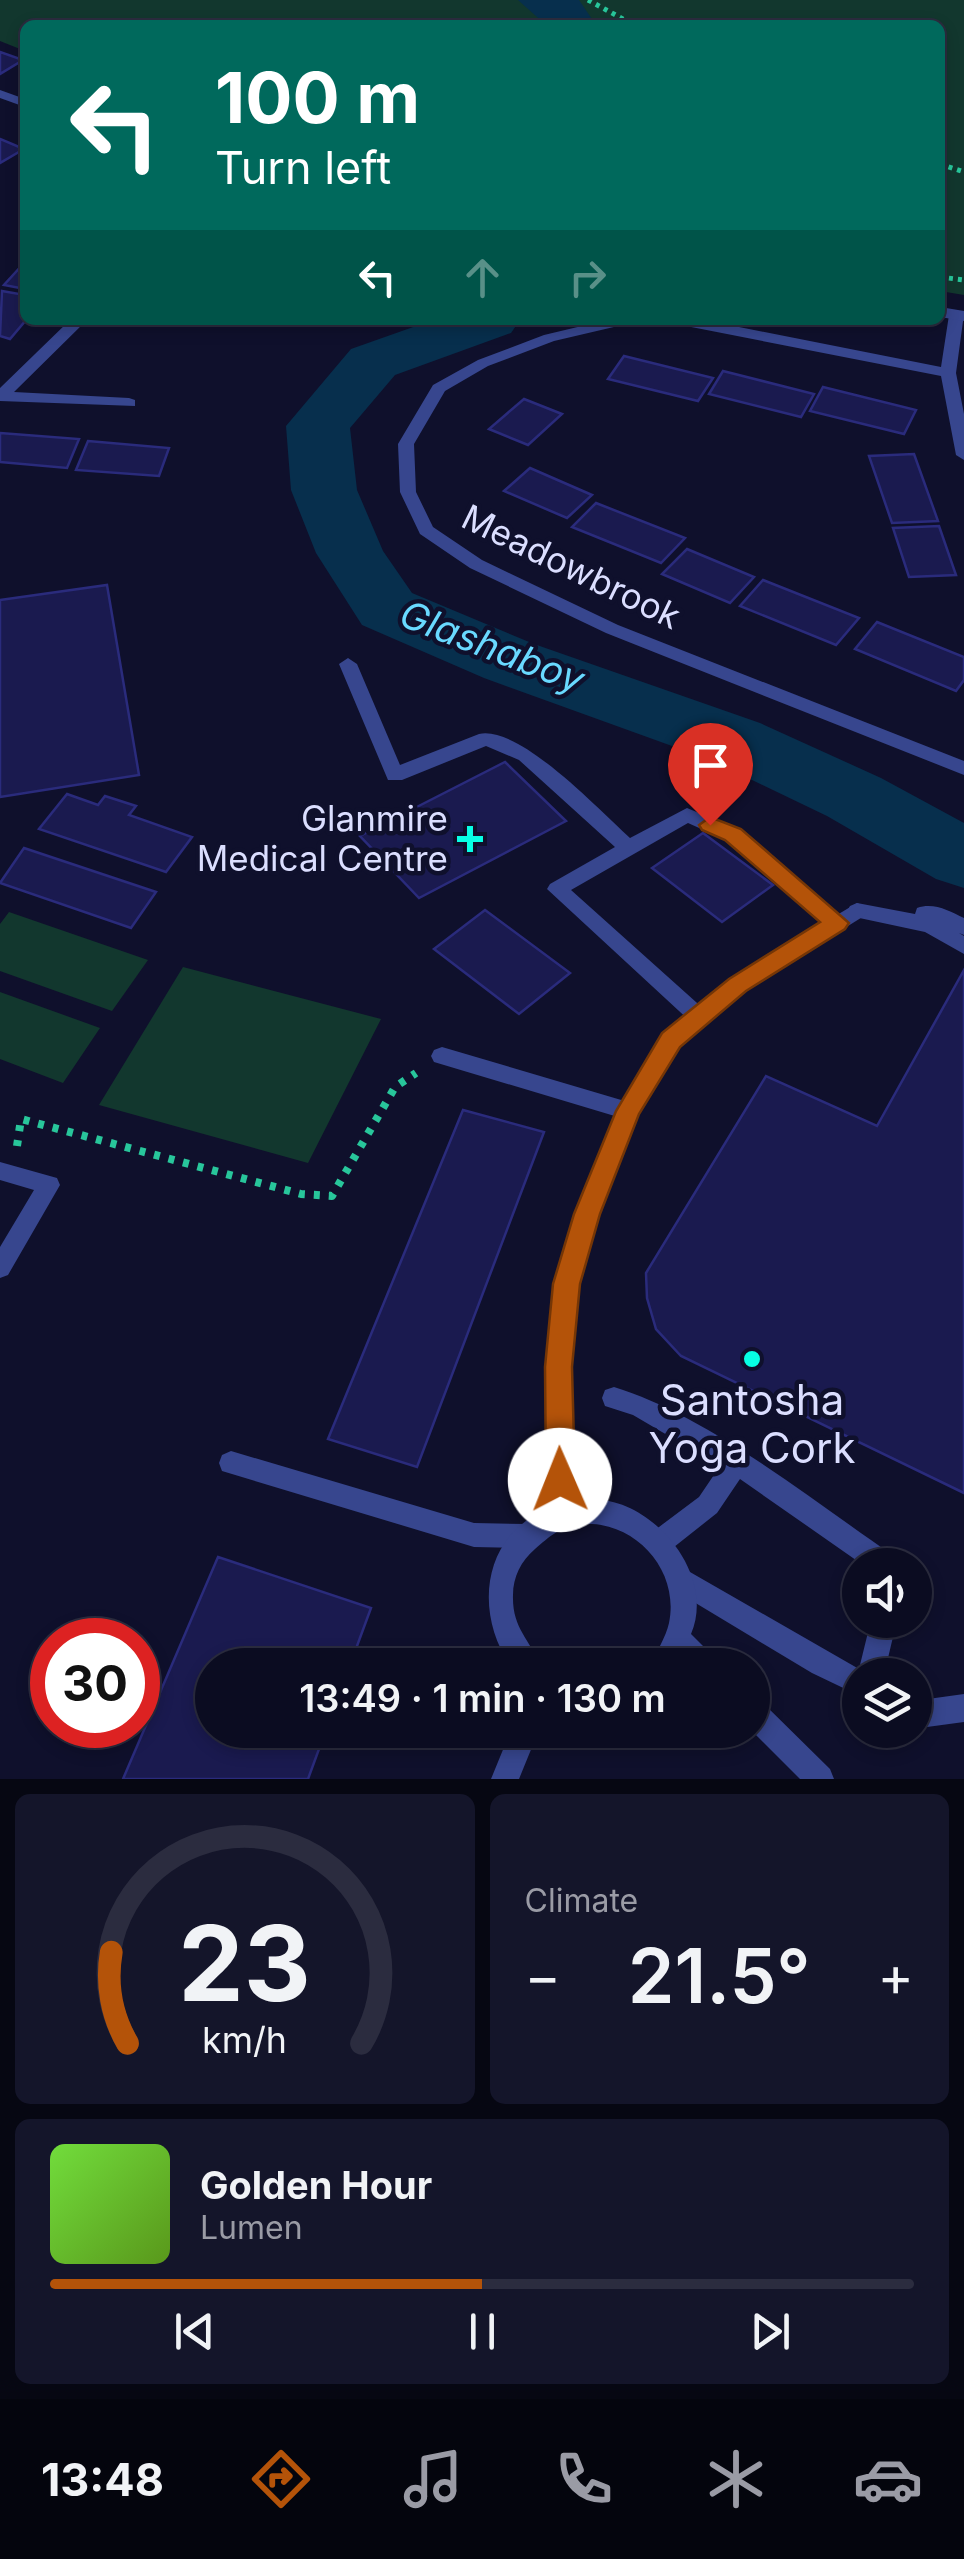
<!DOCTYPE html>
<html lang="en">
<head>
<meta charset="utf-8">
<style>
  body { margin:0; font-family:Inter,sans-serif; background:#14152a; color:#f1f3f6; height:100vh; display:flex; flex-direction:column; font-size:38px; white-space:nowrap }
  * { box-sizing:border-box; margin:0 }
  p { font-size:32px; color:#9a9ba5 }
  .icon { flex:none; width:55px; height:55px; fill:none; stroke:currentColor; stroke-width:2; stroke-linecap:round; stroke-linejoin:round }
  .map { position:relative; height:1779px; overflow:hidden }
  .drawer { display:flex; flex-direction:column; gap:15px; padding:15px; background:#060712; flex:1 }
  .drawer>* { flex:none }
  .guide { position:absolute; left:20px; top:20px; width:925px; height:305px; border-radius:15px; box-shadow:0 5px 15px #0003,0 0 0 2px #2b2c3f; background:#00695c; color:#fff; overflow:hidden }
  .fabs { position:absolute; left:842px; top:1548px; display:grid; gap:20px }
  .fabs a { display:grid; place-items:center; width:90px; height:90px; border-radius:50%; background:#0b0c21; box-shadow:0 5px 15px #0003,0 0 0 2px #2b2c3f; font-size:50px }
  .speed { position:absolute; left:30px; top:1618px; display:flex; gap:20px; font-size:50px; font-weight:700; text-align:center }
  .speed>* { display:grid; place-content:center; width:130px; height:130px; border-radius:50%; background:#0b0c21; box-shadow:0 5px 15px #0003,0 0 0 2px #2b2c3f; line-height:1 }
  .speed .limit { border:15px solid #d22; background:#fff; color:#111 }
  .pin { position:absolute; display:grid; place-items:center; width:85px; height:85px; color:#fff; margin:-102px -42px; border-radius:50% 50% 50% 0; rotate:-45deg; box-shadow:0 0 10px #0007 }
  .pin .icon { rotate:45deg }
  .me { position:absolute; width:110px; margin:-55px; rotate:359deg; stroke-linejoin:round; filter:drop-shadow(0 0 8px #0008) }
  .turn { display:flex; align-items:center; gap:35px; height:210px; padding:0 30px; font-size:45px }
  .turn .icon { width:130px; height:130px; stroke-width:2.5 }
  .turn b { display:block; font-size:70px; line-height:85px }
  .lanes { display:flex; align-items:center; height:95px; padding:0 30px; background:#0003; justify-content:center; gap:50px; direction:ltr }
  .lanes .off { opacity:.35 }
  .big { font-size:75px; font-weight:600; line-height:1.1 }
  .drawer .widget { flex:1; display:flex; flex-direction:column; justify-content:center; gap:15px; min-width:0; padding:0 35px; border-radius:15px; background:#14152a }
  .drawer .dial { align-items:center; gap:0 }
  .dial svg { height:260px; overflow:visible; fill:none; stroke:#2b2c3f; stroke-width:7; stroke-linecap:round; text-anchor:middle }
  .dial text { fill:#f1f3f6; stroke:none }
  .song { display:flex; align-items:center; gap:30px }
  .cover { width:120px; height:120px; border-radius:15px; background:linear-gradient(135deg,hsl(100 70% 55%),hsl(90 70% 35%)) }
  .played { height:10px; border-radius:5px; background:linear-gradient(90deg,#b45309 50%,#2b2c3f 50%) }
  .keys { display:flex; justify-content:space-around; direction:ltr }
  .heat { display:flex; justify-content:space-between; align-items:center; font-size:55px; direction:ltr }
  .drawer .tiles { flex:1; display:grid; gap:15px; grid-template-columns:1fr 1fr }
  .widget:last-child { grid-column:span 2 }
  .trip { position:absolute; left:195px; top:1648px; width:575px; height:100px; border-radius:50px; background:#0b0c21; box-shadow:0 5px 15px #0003,0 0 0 2px #2b2c3f; font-weight:600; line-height:100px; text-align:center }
  .tabs { display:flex; height:160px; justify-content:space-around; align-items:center; background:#04050d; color:#9a9ba5 }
  .tabs .icon { width:70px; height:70px }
  .tabs .selected { color:#b45309 }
  .tabs b { font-size:45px; color:#f1f3f6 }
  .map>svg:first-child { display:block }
  .green { fill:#12372e }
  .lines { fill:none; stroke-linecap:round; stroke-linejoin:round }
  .river { fill:#072f4d; fill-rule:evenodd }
  .building { fill:#1a1a4f; stroke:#2a2b7c; stroke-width:2.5 }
  .path-far1 { stroke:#28c69b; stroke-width:5; stroke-dasharray:4 5; stroke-linecap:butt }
  .path { stroke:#28c69b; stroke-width:8; stroke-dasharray:6 9; stroke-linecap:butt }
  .service { fill:#37468e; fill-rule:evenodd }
  .minor { fill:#37468e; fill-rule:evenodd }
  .tertiary { fill:#37468e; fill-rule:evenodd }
  .route { fill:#b45309; stroke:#753606; stroke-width:2.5 }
  .poi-dot { fill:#07ffe4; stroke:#0f102c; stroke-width:4 }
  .labels { text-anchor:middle; stroke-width:9; stroke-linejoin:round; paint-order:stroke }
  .street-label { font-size:35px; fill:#dbdeff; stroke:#0f102c }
  .poi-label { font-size:35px; fill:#dbdeff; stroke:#0f102c; text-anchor:end }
  .water-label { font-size:38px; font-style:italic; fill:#69d9ff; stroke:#0f102c }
  .near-poi-label { font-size:42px; fill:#dbdeff; stroke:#0f102c }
</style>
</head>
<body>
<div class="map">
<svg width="964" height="1779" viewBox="0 0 964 1779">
  <rect width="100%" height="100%" fill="#0f102c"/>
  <!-- green -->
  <path class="green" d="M0,0H535L550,25H25V51L0,41Z
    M543,0H964V295L940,291V25H567L561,10Z
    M9,912L148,960L112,1011L0,971V924Z
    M183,967L381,1019L308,1163L99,1105Z
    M0,992L100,1028L63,1083L0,1059Z"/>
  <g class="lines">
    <!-- river -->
    <path class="river" d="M518,0H579L596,25H546Z
      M433,320H520L511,333L395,375L350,428L357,490L383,551L412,593L534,644L760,723L881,778L964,823V888L936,879L827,816L708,759L484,678L362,625L316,553L291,490L286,426L351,349Z"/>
  </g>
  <!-- building -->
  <path class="building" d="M0,52L23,60L0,74Z
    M0,139L24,149L0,163Z
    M25,262V289L4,285Z
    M2,291L25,295L26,320L10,339L0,336Z
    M624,356L713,378L698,401L608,379Z
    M723,371L814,394L801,417L709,394Z
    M823,387L916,410L904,434L810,411Z
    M524,399L562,414L528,445L489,429Z
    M0,433L79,439L67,468L0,462Z
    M88,441L169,448L159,476L76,470Z
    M914,454L938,521L892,523L869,456Z
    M530,468L592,495L567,518L504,491Z
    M596,503L685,538L661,563L572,527Z
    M939,526L956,575L909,577L893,528Z
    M687,549L754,577L730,603L662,574Z
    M763,580L859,618L836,645L740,606Z
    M107,585L139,775L0,797V600Z
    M877,622L964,657V680L956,691L855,649Z
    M505,762L566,821L419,898L360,836Z
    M67,794L98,805L105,796L136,806L129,815L192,837L166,872L39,829Z
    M703,833L773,885L722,922L652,868Z
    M24,848L156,892L131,928L0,883Z
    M485,910L570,973L519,1014L434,949Z
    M964,970V1493L681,1356L656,1329L647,1298L646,1273L766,1076L877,1126Z
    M463,1110L544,1132L417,1467L328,1439Z
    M218,1557L371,1608L350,1665H212V1730H326L308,1779H123Z"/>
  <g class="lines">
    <!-- path-far1 -->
    <path class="path-far1" d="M588,0L634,25
      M940,164L964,172
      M940,277L964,280"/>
    <!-- path -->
    <path class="path" d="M17,1146L21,1119L301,1194L332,1196L395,1087L416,1073"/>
    <!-- service -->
    <path class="service" d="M348,658L357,664L400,765L479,734C520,725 600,811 630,838L687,808L740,830L847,923L844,928H830L726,840L688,823L571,890L706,1011L710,1017L706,1023H692L547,889L550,884L615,847L519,760L486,746L402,780H388L339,664Z
      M857,903L915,914L917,908C934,902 949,911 964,918V935L959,933L964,936V954L925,932L850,916L847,911L850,906Z
      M442,1047L628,1102L636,1105L639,1111L636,1117L628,1120L434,1062L431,1056L434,1050Z
      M614,1387C707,1415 813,1501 894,1556L898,1565H863L740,1479L717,1513L669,1551L660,1554L651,1551L647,1542L651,1533L699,1497L720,1466L633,1415L605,1406L602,1398L605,1390Z
      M231,1451L474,1523L527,1524L536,1527L540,1536L536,1545L527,1548L474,1547L222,1471L219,1463L222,1455Z
      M683,1568L859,1669L871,1620H897L884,1675H860V1696L812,1673L674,1590L670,1581L674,1572Z
      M915,1693L928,1699L964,1694V1722L927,1727L915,1721Z"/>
    <!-- minor -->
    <path class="minor" d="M957,310L964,314L956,373L964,414V460L956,455L941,376L681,325L673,320H704L941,367L949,315Z
      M70,320H87L14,392L129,398L135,400V406L0,401V388Z
      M607,320H634L631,323L554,341L488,366L445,391L414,444L416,492L433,527L482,560L618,625L964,761V775L606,633L470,568L420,534L400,492L398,444L433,385L478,360L544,335Z
      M857,903L864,906L867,911L864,916L744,991L679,1046L638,1114L598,1214L579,1284L570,1367L573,1502C640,1483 719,1569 691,1634L713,1656L717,1665H685L680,1660L678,1665H651C656,1652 666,1637 669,1623C680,1570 635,1520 581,1524C562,1525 549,1537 535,1549C521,1561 513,1577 513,1595C512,1628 529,1638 540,1665H510C474,1612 482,1535 548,1509L546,1367L555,1284L576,1214L620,1105L663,1034L730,979Z
      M0,1162L57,1178L60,1185L8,1275L0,1278V1247L34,1190L0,1180Z
      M752,1699L762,1702L830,1769L834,1779H800L751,1730Z
      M511,1730H539L519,1779H491Z"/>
    <!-- tertiary -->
    <path class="tertiary" d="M0,90L25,99V107L0,98Z
      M940,307L964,311V321L940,317Z"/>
  </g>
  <!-- route -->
  <path class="route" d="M710,817L741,829L849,923L845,929L746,991L680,1047L639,1114L600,1214L580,1284L572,1367L575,1480L570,1489L560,1493L550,1489L546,1480L545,1367L553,1284L574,1214L616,1111L662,1033L729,979L820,922L725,840L702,830L699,825Z"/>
  <!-- markers -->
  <g class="poi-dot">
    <path d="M465 824h10v10h10v10h-10v10h-10v-10h-10v-10h10z"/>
    <circle cx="752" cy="1359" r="10"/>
  </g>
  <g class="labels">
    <!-- street labels -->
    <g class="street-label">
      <text transform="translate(571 567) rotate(26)" y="12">Meadowbrook</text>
    </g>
    <!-- poi labels -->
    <g class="poi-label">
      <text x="448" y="831">Glanmire<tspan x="448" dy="40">Medical Centre</tspan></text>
    </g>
    <!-- water labels -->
    <g class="water-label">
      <text transform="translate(492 647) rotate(21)" y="13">Glashaboy</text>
    </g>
    <!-- near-poi labels -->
    <g class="near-poi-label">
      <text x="752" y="1415">Santosha<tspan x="752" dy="48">Yoga Cork</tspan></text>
    </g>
  </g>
</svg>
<div class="fabs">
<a><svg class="icon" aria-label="sound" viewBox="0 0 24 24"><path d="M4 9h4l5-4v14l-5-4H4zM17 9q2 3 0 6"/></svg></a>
<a><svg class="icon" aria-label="layers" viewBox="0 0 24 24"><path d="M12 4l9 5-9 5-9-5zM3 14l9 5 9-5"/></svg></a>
</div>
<div class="speed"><div class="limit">30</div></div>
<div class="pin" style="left:710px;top:825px;background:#d93025"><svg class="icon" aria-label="arrive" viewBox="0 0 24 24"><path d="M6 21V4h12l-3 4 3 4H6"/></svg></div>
<svg class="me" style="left:560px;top:1480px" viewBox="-20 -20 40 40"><circle r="19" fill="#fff"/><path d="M0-13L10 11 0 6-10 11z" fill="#b45309"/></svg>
<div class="trip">13:49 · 1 min · 130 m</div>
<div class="guide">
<div class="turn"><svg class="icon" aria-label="left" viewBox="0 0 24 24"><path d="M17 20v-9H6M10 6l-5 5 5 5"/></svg><div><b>100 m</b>Turn left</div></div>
<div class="lanes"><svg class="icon" aria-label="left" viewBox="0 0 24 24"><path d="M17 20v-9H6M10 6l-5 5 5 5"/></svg><svg class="icon off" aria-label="ahead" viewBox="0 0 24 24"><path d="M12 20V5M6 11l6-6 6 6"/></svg><svg class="icon off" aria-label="right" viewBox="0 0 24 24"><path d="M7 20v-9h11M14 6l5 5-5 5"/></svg></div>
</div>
</div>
<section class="drawer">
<div class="tiles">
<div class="widget dial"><svg viewBox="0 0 100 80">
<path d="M14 69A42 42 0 1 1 86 69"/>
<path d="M14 69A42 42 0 0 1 9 41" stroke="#b45309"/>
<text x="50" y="56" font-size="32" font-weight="700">23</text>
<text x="50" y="72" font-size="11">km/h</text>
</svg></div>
<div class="widget"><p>Climate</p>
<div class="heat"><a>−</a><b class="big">21.5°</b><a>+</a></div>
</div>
<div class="widget">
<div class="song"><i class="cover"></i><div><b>Golden Hour</b><p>Lumen</p></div></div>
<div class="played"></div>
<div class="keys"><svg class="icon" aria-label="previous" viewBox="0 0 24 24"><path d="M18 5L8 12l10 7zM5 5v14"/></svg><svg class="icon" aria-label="pause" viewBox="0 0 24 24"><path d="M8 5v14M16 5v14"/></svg><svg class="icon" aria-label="next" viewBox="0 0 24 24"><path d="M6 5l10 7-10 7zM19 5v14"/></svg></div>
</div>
</div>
</section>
<nav class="tabs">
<b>13:48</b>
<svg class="icon selected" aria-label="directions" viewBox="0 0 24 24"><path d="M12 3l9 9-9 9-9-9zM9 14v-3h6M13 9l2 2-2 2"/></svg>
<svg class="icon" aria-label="music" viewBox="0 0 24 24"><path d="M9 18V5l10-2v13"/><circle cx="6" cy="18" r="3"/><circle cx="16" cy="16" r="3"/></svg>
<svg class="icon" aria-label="phone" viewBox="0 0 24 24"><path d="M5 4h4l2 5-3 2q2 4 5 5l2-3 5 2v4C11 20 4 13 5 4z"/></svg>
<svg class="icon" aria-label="climate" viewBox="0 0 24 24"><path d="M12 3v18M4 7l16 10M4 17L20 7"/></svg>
<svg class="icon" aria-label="car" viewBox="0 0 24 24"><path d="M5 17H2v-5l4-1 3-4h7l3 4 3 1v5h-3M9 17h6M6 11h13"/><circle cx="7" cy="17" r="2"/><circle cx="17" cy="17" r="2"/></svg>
</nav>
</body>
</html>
